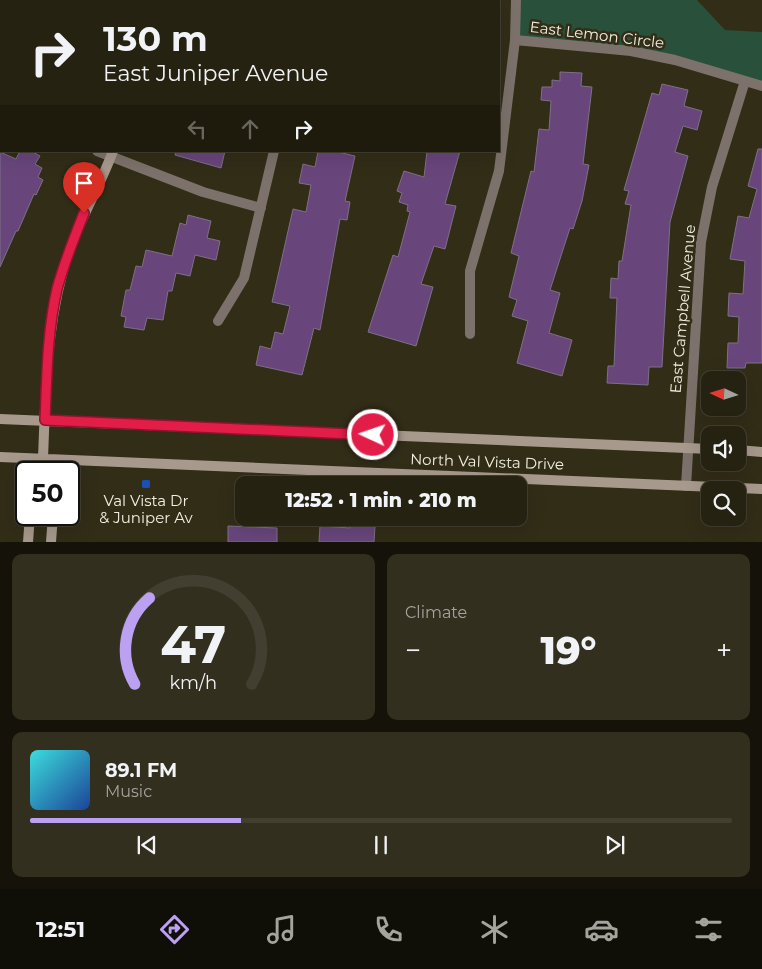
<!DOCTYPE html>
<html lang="en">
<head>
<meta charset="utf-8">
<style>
  body { margin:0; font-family:Montserrat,sans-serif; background:#322f1f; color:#f1f3f6; height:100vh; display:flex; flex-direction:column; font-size:19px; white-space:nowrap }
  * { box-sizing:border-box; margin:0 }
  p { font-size:16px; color:#a4a49f }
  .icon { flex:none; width:28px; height:28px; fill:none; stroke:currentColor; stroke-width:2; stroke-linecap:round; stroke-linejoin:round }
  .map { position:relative; height:542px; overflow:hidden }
  .drawer { display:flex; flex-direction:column; gap:12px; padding:12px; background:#151309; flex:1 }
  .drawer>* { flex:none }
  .banner { position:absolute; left:0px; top:0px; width:500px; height:152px; box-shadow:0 5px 20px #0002,0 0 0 1px #423f31; background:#262211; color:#f1f3f6; overflow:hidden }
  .needle { width:32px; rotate:274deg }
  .buttons { position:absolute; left:701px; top:371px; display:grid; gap:10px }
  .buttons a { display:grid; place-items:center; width:45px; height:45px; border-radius:10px; background:#262211; box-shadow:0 5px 20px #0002,0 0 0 1px #423f31; font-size:25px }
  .speed { position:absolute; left:15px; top:461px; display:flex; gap:10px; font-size:25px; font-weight:700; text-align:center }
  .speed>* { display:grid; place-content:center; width:65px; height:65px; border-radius:50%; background:#262211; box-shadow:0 5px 20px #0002,0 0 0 1px #423f31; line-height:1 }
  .speed .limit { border:2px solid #111; border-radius:8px; background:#fff; color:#111 }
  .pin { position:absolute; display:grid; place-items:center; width:42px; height:42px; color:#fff; margin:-51px -21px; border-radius:50% 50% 50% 0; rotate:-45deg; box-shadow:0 0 5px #0007 }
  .pin .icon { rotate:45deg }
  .me { position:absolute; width:55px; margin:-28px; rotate:273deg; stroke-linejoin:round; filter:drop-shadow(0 0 4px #0008) }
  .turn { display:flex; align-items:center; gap:18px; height:105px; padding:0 20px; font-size:22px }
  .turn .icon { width:65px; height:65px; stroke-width:2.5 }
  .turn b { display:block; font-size:35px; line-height:42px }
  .lanes { display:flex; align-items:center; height:48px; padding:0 20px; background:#0003; justify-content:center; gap:25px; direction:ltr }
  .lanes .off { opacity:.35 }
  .big { font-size:38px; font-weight:800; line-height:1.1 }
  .drawer .tile { flex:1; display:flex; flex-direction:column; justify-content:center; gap:8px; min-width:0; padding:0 18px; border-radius:10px; background:#322f1f }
  .drawer .dial { align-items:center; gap:0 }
  .dial svg { height:130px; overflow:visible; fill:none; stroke:#423f31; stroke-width:7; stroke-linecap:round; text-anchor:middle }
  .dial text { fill:#f1f3f6; stroke:none }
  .song { display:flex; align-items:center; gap:15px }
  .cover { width:60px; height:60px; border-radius:8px; background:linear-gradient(135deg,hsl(180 70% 55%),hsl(220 70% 35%)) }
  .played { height:5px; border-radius:2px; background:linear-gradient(90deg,#bca0f2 30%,#423f31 30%) }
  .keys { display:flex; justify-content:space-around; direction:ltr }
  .heat { display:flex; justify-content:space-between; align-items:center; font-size:28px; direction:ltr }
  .drawer .tiles { flex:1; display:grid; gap:12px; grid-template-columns:1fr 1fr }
  .tile:last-child { grid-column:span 2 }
  .trip { position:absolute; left:235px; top:476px; width:292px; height:50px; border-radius:10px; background:#262211; box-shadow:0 5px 20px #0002,0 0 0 1px #423f31; font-weight:800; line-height:50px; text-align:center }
  .tabs { display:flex; height:80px; justify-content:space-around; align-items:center; background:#0f0e07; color:#a4a49f }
  .tabs .icon { width:35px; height:35px }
  .tabs .current { color:#bca0f2 }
  .tabs b { font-size:22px; color:#f1f3f6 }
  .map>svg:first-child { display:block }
  .green { fill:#29503a }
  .building { fill:#68467c; stroke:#7d7086 }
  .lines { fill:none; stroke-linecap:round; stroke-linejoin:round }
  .street { stroke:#7c726b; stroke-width:10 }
  .secondary { stroke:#a8998d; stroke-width:10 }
  .route-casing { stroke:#92132f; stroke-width:12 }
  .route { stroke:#e11d48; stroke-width:9 }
  .transit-dot { fill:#1a4fb4; stroke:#322d17; stroke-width:2 }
  .labels { text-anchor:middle; stroke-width:5; stroke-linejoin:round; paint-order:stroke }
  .street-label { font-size:15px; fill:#f1efe1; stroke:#322d17 }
  .poi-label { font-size:15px; fill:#f1efe1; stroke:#322d17 }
</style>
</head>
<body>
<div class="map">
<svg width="762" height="542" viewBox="0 0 762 542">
  <rect width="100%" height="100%" fill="#322d17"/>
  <!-- green -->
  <path class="green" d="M516,0H697L725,30L762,32V86L675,60L515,40Z"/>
  <!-- building -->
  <path class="building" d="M560,72L582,73L581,86L592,87L583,164L589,165L582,201L573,229L570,228L550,290L560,293L549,333L572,340L562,376L517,363L528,321L512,316L517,300L509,297L519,256L511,253L531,171L534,172L539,129L549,130L551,101L541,100L542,87H552V80L560,81Z
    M662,84L688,90L684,106L702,111L697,130L683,126L675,152L688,156L670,222L662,367H649L648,385L607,383L608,366H614L617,298H610L611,278L618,279L619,261H622L631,205L625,204L629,191L624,190L652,93L659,95Z
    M758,149H762V363H746L745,368H727L728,343H738L739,317L728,316L729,293L743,294L745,261L730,259L738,216L749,218L757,189L748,186Z
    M20,151H31L40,156L35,164L42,168L38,177L43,180L36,195L34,194L18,231H16L0,267V152L16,159Z
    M176,151H225L221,168L175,155Z
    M318,151H334L355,156L345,201L350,202L347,220L340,219L320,330L314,328L302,375L256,365L260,346L271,349L275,332L283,334L290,306L272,302L293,209L306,212L311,185L299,183L303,164L315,167Z
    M427,151H460L445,204L456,206L445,249L434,246L421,284L433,287L416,346L368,332L393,255L398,257L410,212L407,211L408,205L399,202L402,193L397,191L404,171L424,177Z
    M188,215L211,221L207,238L220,241L216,260L195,255L190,276L176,273L172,291H168L163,320L147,318L144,330L124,327L126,317L121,316L126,290H130L136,266L142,267L146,250L172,256L180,223L186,225Z
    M350,525L375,526L374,542H319L320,526L350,528Z
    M228,526L277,528V542H228Z"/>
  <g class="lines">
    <!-- street -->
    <path class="street" d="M25,1L26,0
      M308,1V0
      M515,40L631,51L675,60L762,86
      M0,77L1,74
      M0,109L1,110
      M97,151L203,192L261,208
      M218,321L244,278L274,151
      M470,334V271L499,171L515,40L516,0
      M686,486L701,242L712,187L745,81"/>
    <!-- secondary -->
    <path class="secondary" d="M153,1V0
      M0,419L710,449
      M738,450L762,452
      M0,457L762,489
      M43,458L52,472
      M34,472L43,458C46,386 46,314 71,246C83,213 101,184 113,151
      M28,542L30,515
      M51,542L53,515"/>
  </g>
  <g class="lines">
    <defs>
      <path id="route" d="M84,213C74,238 64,263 57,289C47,332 47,377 45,420L373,435"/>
    </defs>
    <!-- route casing -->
    <use href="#route" class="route-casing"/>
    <!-- route -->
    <use href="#route" class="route"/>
  </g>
  <!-- markers -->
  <rect class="transit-dot" x="141" y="479" width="10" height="10" rx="2.5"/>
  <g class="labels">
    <!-- street labels -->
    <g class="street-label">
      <text transform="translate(597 35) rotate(7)" y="5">East Lemon Circle</text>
      <text transform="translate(683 309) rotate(-85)" y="5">East Campbell Avenue</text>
      <text transform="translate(487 462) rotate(2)" y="5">North Val Vista Drive</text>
    </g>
    <!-- poi labels -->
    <g class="poi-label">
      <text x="146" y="506">Val Vista Dr<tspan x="146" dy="17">&amp; Juniper Av</tspan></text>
    </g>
  </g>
</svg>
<div class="buttons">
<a><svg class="needle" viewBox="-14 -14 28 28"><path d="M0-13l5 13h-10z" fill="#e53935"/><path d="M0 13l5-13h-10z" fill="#a4a49f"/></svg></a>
<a><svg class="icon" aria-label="sound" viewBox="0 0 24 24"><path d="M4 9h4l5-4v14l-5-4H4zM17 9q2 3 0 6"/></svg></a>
<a><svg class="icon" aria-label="search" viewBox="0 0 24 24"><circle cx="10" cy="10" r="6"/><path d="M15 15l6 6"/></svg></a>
</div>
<div class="speed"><div class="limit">50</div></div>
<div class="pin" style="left:84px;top:213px;background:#d93025"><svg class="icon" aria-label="arrive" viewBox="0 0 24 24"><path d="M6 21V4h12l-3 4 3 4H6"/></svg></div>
<svg class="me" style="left:373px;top:435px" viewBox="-20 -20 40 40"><circle r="17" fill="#e11d48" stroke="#fff" stroke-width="3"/><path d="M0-11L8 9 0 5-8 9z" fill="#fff"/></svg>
<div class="trip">12:52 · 1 min · 210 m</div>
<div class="banner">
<div class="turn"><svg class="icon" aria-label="right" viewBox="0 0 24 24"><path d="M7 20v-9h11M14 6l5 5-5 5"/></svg><div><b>130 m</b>East Juniper Avenue</div></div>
<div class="lanes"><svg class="icon off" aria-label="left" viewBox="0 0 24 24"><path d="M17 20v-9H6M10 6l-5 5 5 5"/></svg><svg class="icon off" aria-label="ahead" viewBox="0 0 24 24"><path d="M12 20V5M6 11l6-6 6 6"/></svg><svg class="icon" aria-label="right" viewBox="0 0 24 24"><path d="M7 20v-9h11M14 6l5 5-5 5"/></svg></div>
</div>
</div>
<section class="drawer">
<div class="tiles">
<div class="tile dial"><svg viewBox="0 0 100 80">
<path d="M14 69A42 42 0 1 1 86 69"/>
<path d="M14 69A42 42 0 0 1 23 16" stroke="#bca0f2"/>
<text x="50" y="56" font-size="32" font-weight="700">47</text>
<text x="50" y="72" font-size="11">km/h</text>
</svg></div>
<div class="tile"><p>Climate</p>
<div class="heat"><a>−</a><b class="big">19°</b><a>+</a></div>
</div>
<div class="tile">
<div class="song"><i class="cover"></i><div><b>89.1 FM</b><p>Music</p></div></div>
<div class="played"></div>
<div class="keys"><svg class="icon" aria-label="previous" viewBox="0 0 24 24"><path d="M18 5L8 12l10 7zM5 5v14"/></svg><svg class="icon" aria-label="pause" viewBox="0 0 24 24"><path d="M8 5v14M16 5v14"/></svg><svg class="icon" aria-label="next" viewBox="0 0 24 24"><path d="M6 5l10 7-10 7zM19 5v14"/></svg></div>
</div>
</div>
</section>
<nav class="tabs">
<b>12:51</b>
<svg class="icon current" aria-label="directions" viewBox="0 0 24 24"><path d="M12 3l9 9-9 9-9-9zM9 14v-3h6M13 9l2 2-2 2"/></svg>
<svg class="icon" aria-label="music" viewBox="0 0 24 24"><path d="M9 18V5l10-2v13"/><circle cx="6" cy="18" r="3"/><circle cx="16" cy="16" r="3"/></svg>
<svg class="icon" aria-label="phone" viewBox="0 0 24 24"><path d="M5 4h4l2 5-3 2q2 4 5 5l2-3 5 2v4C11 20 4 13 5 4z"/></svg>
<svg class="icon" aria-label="climate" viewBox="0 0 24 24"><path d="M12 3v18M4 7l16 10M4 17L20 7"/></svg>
<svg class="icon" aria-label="car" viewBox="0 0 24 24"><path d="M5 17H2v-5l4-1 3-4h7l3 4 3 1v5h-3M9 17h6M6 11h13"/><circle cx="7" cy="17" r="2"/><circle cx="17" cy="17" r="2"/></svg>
<svg class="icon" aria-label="filters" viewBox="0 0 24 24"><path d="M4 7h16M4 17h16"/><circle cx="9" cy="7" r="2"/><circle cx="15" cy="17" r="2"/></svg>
</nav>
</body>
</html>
